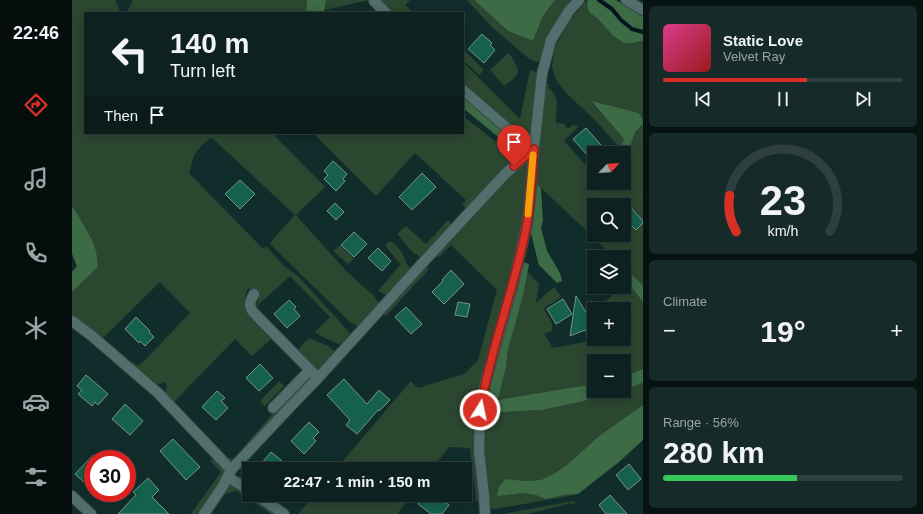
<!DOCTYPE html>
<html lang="en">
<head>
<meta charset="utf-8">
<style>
  body { margin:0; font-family:Helvetica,sans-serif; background:#162a29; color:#f1f3f6; height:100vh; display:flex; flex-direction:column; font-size:15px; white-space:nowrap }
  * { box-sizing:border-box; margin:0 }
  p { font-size:13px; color:#9aa4a5 }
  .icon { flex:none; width:22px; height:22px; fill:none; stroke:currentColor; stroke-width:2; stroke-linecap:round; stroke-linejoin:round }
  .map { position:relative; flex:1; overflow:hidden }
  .details { display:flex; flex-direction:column; gap:6px; padding:6px; background:#071312; width:280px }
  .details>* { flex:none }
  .top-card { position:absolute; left:12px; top:12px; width:380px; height:122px; border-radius:0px; box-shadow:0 2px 10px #0003,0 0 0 1px #2d3f3e; background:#0d2220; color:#f1f3f6; overflow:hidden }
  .needle { width:26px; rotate:65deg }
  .buttons { position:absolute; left:515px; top:146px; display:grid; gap:8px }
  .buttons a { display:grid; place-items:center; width:44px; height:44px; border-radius:0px; background:#0d2220; box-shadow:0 2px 10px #0003,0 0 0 1px #2d3f3e; font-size:20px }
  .speed { position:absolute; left:12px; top:450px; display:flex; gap:8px; font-size:20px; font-weight:700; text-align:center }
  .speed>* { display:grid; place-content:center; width:52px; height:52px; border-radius:50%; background:#0d2220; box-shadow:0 2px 10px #0003,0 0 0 1px #2d3f3e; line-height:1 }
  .speed .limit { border:6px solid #d22; background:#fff; color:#111 }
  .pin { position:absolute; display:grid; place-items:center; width:34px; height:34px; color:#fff; margin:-41px -17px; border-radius:50% 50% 50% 0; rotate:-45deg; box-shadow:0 0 4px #0007 }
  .pin .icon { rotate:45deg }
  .me { position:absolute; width:44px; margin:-22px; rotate:10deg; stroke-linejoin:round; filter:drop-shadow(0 0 3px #0008) }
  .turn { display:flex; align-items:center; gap:14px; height:84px; padding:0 20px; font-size:18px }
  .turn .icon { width:52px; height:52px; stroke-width:2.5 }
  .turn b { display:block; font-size:28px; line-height:34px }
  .then { display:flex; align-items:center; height:38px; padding:0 20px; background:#0003; gap:8px; font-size:15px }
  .big { font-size:30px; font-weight:700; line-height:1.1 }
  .details .card { flex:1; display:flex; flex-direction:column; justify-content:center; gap:6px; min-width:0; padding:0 14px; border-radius:6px; background:#162a29 }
  .details .dial { align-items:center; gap:0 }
  .dial svg { height:104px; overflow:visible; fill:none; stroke:#2d3f3e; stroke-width:7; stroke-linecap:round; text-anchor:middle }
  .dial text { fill:#f1f3f6; stroke:none }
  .song { display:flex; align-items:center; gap:12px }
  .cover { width:48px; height:48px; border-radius:6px; background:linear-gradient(135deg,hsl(330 70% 55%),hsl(0 70% 35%)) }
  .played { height:4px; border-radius:2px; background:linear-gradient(90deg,#d93025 60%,#2d3f3e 60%) }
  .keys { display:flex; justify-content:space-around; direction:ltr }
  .heat { display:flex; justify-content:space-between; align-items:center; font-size:22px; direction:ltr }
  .charge { height:6px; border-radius:3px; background:linear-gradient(90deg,#34c759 56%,#2d3f3e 0) }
  .trip { position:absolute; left:170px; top:462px; width:230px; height:40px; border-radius:0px; background:#0d2220; box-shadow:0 2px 10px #0003,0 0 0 1px #2d3f3e; font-weight:700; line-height:40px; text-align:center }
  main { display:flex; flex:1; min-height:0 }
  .tab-bar { display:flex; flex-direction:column; width:72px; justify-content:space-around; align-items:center; background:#050e0d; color:#9aa4a5 }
  .tab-bar .icon { width:28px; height:28px }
  .tab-bar .active { color:#d93025 }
  .tab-bar b { font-size:18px; color:#f1f3f6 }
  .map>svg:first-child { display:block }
  .green { fill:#2b4730; fill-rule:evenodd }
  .forest { fill:#3c6b46 }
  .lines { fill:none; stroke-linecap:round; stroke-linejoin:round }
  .stream { stroke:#03151e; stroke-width:4 }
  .building { fill:#15614c; stroke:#789389 }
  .minor-casing { stroke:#354947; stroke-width:12 }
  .minor { stroke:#526f6d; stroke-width:10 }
  .route-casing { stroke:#8d1f18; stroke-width:10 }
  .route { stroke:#d93025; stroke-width:7 }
  .slow { stroke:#f59e0b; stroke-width:7 }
</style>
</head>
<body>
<main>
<nav class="tab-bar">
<b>22:46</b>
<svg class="icon active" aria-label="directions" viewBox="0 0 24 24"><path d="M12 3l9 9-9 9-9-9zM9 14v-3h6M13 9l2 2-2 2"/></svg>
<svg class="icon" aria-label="music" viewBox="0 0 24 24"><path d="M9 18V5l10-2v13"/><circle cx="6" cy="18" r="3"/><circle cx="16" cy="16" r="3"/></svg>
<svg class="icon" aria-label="phone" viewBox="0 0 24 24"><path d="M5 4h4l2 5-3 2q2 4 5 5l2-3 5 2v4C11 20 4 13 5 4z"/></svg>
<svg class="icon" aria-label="climate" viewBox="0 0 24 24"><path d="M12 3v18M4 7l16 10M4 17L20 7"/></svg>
<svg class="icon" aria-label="car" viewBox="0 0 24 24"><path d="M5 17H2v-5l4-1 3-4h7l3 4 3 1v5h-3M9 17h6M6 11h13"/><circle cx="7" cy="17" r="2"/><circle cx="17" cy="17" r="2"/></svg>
<svg class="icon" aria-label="filters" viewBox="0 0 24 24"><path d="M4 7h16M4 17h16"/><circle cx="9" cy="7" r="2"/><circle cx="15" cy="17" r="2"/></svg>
</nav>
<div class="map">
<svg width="571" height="514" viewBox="0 0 571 514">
  <rect width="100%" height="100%" fill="#112d2b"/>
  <!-- green -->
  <path class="green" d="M0,0H43L49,13H13V133H200L253,187L224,215L275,272L302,296L307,304L291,324L286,326L279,323L202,248L198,243L223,215L139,137L129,146L122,155L117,173L191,249L194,246L212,266L227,277L276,331L278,334L270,343L266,344L247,335L243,332L258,317L218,276L184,307L187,300L176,288C173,297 170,304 176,312L231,370V371L199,339L180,356L163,339L102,402L146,450L92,395L95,387L93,382L84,385L59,364L60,361L64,365H68L118,313L88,282L31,338L44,349L42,350L0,318V292L26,267L15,230L0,206Z
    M61,0H235L234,13H53L58,7Z
    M254,0H297L253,10Z
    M306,0H338L333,5L342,13H319Z
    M395,0H402L436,31L461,41L471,16L483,0H499L481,27L470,59L466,62L460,60L455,57L420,27Z
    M515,0H516L515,5L517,12L526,19L541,36L552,43H562L571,41V120L567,113L519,102L552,139L548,148L523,120L494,93L484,80L480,67L483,47L497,21Z
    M391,49L412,70L407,75L391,60Z
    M436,53L440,57C441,61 443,62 445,66C449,76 438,81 432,86L418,70Z
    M391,62L448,119L458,70C463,71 465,72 466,77L457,141L453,147L446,146L449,136L447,131L443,130L391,86Z
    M476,84L478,85L476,87C490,100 483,106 484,123L493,124V127L495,128L499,127L500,125L507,126L492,141L522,174V183H552V153L559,144L563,132L571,124V285L552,267V257H542L464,183L467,145L474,86ZM522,205H552V235H522Z
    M391,116L441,155V159L395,209L390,205L394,200L343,153L304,196L241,133H391Z
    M451,162L456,166L453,207L443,261L403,449L407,502L404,501L398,448L377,447L360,469H264L339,381L346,388L392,374L406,360L425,290L379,245L366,258L364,253Z
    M376,220L378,222L379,227L349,258L344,254H342L325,234L334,226L354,244Z
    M318,241C323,244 328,249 331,255C334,261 334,266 340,269L315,295L306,291L329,264L326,262L313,245Z
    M268,245L282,259L276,264L261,251Z
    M352,267L357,269L314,316L311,314L312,311Z
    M455,271L467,284L464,303L482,287L489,296L488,298L472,308V309L480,323V331L472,334L481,348L528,339H552V309H533L530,304L556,283L571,302V369L552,376V361H522V384L426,401L434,367L436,350L451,296Z
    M237,338L256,346L263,352L248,370L246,369L241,368L224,352Z
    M207,381L212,386L193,406L188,401Z
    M571,383V405L527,436L496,464L483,473L469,480L452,481L425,495L450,493L464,495L473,499L498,494H506L503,495L423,509L418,508L416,505L411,456L412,413L470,410L508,402L548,391H552V390Z
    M215,399L217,402L164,460L159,462L156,461V458L160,459L164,456L202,412Z
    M138,460H144L153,470L152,474L128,512L124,514H119L149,472Z
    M158,486C168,486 196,508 206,514H199L164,491L155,493L150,497V494Z
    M242,495H340L325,514H226Z
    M501,501L504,504L503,505L499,503L456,514H431Z"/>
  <!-- forest -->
  <path class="forest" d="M235,0H254L252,13H234Z
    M402,0H483L471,16L461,41L436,31Z
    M516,0H544L571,16V41L562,43H552L541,36L526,19L517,12L515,5Z
    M391,95L436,135L438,138L436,140H430L391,108Z
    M519,101L567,113L571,120V124L563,132L559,144L552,153H543L548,148L552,139Z
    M464,183L469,188L471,221L469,227L471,236L475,251L488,273L490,281L485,283L467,265L466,262L459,233Z
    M0,206C9,220 19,235 24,251C25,256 25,262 26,267L0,292V272L5,266L0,254Z
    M450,262L457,264L451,296L436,350L434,367L426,400L522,384V391H548L508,402L470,410L412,413L419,378Z
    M552,267L571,285V302L552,278Z
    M571,369V383L552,390V376Z
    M571,405V440L547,462L506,494H498L473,499L464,495L450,493L425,496L427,487L434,479L452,481L469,480L483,473L496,464L527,436Z"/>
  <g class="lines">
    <!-- stream -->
    <path class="stream" d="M527,0L540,9L549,20L560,29L571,32"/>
  </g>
  <!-- building -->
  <path class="building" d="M410,34L420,43L418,45L423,50L412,63L396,49Z
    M514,128L529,145L516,156L501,139Z
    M261,161L275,174L271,179L273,181L264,191L252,179L256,175L252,171Z
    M350,173L364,187L340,210L327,197Z
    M168,180L183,194L168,209L153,194Z
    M552,200L571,221V223L564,230L552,218Z
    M263,203L272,212L264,220L255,211Z
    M282,232L295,244L282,257L269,245Z
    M306,248L319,261L310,271L296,258Z
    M379,270L392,284L372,304L360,292L371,281L370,280Z
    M504,296L517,317L522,314V343L513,330L498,336Z
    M491,299L500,314L484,324L475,309Z
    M217,300L224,307L222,309L228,316L215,328L202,314Z
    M386,302L398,304L395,317L383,315Z
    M334,307L350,324L339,334L323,317Z
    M64,317L78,331L77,332L82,337L73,346L68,341L67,343L53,329Z
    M188,364L201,378L187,391L174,378Z
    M14,375L36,394L26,405L23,402L20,406L6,394L10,390L5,386Z
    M272,379L295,404L307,390L318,400L307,411L306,410L285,434L274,425L278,420L255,395Z
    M145,391L153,398L149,401L156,408L144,420L130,407Z
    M53,404L71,421L58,435L40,419Z
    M237,422L247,432L241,438L244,441L232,454L219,441Z
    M101,439L128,467L114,480L88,451Z
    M199,452L220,469H185Z
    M21,455V479L15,485L3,474Z
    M557,464L569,479L556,490L544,475Z
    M76,478L87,490L80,497L97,514H46L64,495L61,492Z
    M352,495H363L377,505L370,514H359L346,504Z
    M538,495L555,514H534L527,505Z"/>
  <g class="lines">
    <defs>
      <path id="minor" d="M554,0L571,10
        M302,1L314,13
        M391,90L443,135L439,147L451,158
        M182,294C178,302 176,304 181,312L246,378
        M0,321L20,336L86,393L149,459L159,470
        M201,408L238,370
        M156,477L177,490
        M184,495L212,514
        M0,496L19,514
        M132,514L151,486L159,470L219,406L246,378L356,257L433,174L462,149
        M413,514L412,496L407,451L408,410L413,384L442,280L455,224L458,198L462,149L470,74L479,40L497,11L507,0"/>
    </defs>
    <!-- minor casing -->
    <use href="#minor" class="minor-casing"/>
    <!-- minor -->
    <use href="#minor" class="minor"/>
  </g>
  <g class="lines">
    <defs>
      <path id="route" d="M408,410C419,347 443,287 455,224C459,200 460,174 462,149L442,166"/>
    </defs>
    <!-- route casing -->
    <use href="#route" class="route-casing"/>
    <!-- route -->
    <use href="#route" class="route"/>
    <!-- slow -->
    <path class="slow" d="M456,214L461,155"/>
  </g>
</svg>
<div class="buttons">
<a><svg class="needle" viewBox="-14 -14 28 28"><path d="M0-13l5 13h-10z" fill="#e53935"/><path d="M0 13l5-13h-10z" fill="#9aa4a5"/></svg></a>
<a><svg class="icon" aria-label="search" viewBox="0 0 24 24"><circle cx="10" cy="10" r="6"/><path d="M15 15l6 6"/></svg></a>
<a><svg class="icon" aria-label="layers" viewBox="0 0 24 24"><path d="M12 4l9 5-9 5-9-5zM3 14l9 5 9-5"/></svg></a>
<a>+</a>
<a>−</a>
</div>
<div class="speed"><div class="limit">30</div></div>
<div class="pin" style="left:442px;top:166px;background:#d93025"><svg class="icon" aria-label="arrive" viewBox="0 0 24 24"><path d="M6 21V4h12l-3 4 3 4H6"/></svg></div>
<svg class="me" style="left:408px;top:410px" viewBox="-20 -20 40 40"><circle r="17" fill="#d93025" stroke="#fff" stroke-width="3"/><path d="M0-11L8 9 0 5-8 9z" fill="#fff"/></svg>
<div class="trip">22:47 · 1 min · 150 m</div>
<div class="top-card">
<div class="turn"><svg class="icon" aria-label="left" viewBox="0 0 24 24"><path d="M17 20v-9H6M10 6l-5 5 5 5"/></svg><div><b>140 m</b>Turn left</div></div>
<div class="then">Then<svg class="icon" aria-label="arrive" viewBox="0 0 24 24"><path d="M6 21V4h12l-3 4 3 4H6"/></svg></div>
</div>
</div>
<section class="details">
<div class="card">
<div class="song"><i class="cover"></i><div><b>Static Love</b><p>Velvet Ray</p></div></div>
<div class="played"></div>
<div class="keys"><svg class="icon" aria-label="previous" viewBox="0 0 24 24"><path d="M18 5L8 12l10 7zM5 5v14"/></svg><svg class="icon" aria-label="pause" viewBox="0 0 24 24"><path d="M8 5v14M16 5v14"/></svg><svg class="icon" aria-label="next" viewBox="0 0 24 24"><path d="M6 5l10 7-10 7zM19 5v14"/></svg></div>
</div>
<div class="card dial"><svg viewBox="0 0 100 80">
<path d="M14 69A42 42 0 1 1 86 69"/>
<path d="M14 69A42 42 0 0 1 9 41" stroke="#d93025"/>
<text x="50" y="56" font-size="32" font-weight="700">23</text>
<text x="50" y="72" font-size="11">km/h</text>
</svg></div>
<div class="card"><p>Climate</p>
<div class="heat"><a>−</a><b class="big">19°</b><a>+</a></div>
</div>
<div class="card"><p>Range · 56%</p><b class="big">280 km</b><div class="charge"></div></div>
</section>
</main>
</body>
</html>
